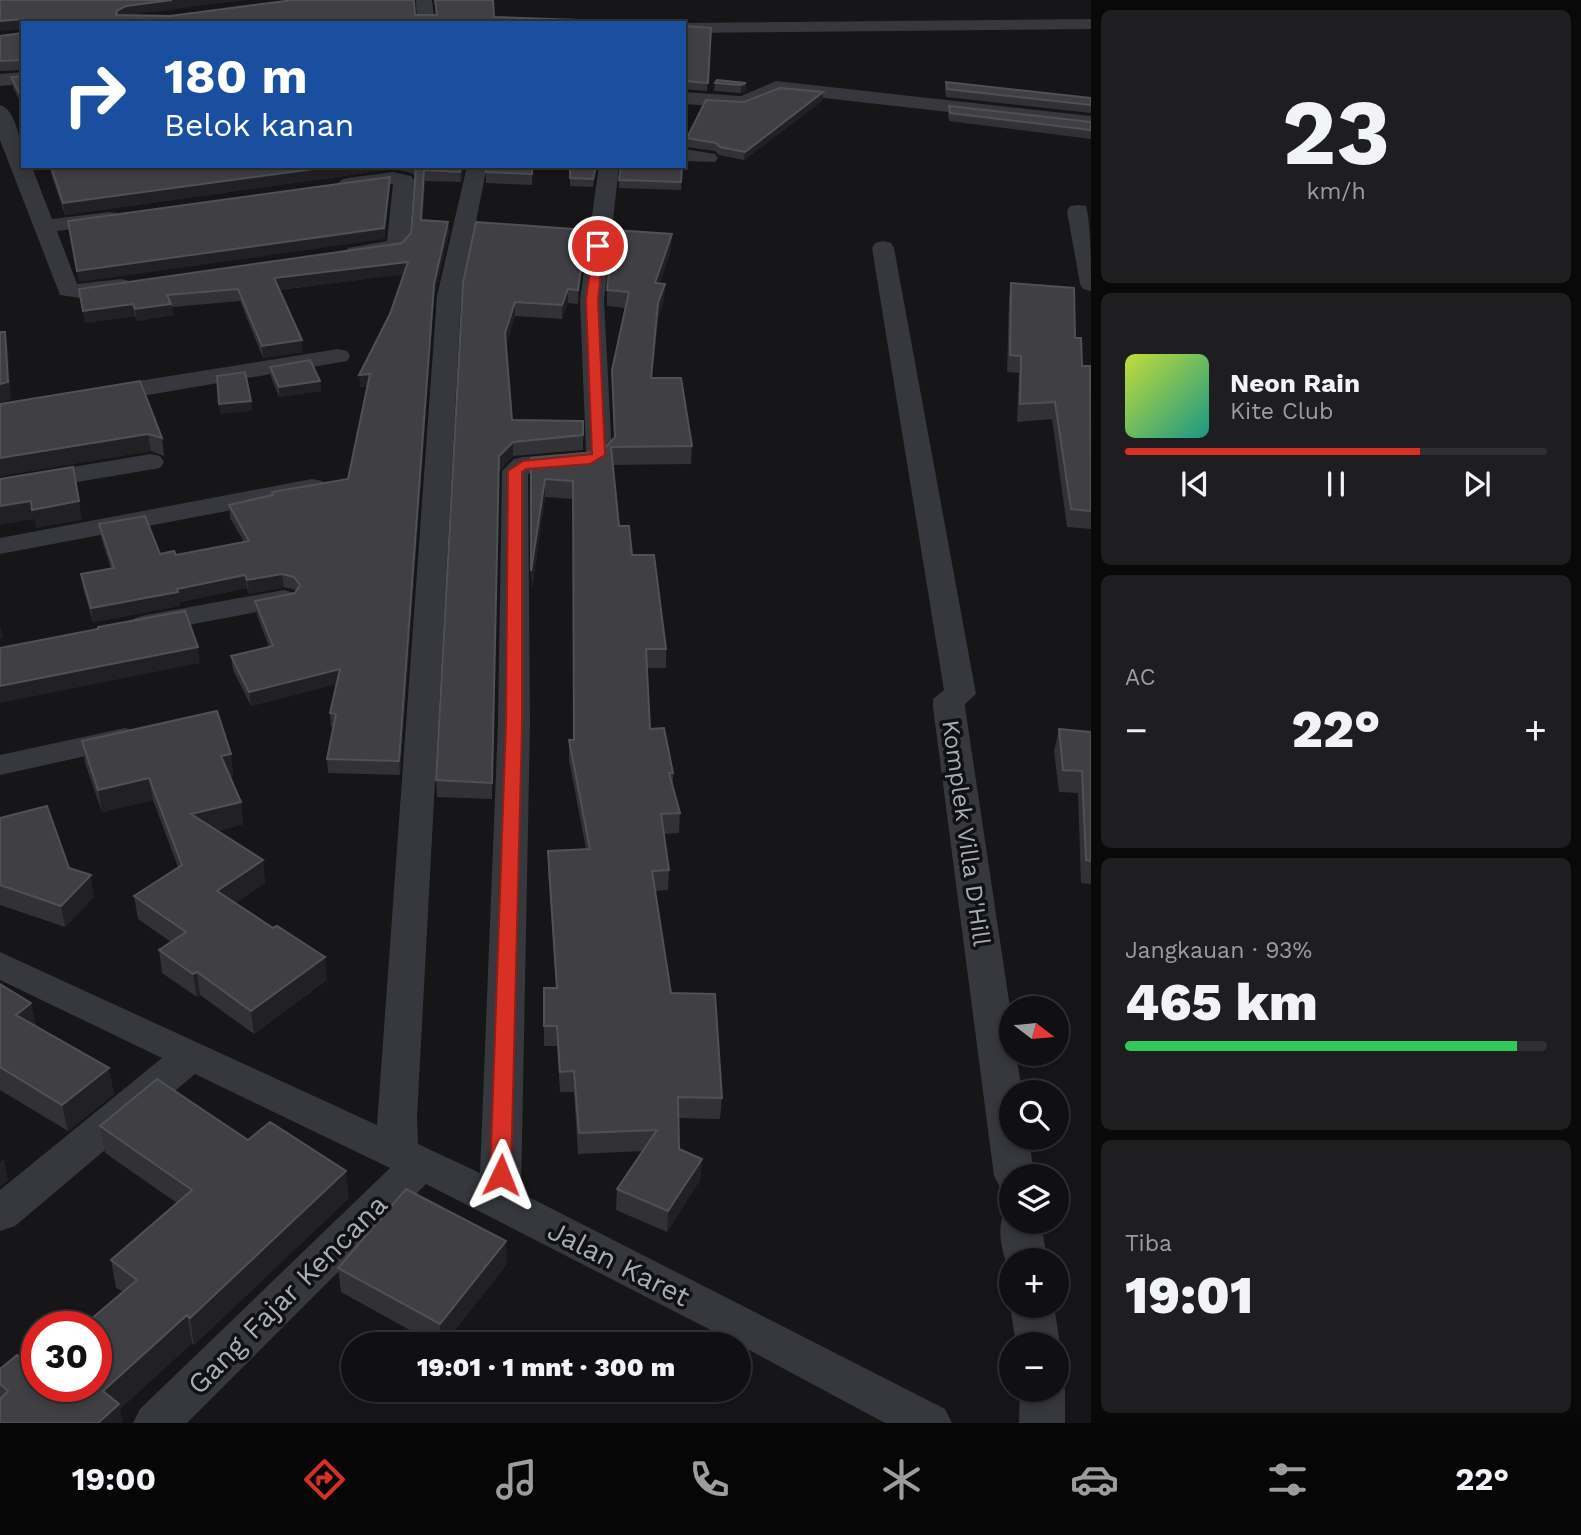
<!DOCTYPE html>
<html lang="id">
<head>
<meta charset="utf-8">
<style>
  body { margin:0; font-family:"Work Sans",sans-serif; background:#1e1e20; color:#f1f3f6; height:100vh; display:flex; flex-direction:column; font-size:26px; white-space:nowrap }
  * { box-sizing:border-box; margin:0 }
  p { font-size:23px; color:#9c9d9f }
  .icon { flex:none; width:38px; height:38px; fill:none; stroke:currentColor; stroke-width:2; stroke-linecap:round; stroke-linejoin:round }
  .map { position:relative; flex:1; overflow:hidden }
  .side { display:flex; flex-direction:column; gap:10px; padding:10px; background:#09090a; width:490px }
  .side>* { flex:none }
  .hud { position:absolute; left:21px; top:21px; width:665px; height:147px; border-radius:0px; box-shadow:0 4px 10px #0003,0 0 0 2px #303032; background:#1a4fa0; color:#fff; overflow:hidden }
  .needle { width:46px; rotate:106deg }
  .controls { position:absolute; left:999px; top:996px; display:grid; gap:14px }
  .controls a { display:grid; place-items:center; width:70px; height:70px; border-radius:50%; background:#101012; box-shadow:0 4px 10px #0003,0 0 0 2px #303032; font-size:35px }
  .speed { position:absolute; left:21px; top:1311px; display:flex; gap:14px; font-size:35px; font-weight:700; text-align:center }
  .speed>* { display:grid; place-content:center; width:91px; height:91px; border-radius:50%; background:#101012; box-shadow:0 4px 10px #0003,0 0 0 2px #303032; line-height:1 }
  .speed .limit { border:10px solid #d22; background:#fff; color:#111 }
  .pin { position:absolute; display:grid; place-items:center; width:60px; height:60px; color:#fff; margin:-30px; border:4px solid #fff; border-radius:50%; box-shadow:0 2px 7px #0007 }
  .me { position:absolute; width:77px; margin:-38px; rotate:2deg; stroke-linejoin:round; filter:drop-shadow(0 0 5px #0008) }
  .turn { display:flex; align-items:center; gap:24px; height:147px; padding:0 28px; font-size:32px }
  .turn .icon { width:91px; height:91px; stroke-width:2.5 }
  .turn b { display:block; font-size:49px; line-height:60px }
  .big { font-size:52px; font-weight:800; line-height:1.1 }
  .side .tile { flex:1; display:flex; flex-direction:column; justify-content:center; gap:10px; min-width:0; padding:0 24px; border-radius:10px; background:#1e1e20 }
  .side .dial { align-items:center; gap:0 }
  .dial b { font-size:91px; line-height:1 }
  .song { display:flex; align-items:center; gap:21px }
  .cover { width:84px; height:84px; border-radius:10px; background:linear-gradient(135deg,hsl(70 70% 55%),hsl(170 70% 35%)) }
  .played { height:7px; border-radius:4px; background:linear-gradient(90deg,#d93025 70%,#303032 70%) }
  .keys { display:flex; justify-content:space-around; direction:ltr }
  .heat { display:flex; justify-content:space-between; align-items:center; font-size:38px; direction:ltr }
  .charge { height:10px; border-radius:5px; background:linear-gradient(90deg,#34c759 93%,#303032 0) }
  .trip { position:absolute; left:341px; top:1332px; width:410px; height:70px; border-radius:35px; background:#101012; box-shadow:0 4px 10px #0003,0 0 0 2px #303032; font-weight:800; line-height:70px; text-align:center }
  .dock { display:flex; height:112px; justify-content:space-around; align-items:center; background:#060607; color:#9c9d9f }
  .dock .icon { width:49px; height:49px }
  .dock .selected { color:#d93025 }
  .dock b { font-size:32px; color:#f1f3f6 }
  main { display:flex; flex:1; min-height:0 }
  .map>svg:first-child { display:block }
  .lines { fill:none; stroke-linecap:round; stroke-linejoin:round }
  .minor { fill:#37383d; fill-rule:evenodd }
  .wall { fill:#323236 }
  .shaded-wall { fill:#212124 }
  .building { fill:#3f3f44; stroke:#4f5156; stroke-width:2 }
  .route { fill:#d93025; stroke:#8d1f18; stroke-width:2 }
  .labels { text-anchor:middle; stroke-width:7; stroke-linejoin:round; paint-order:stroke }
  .street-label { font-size:24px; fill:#a8adb8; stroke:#111113 }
  .near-street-label { font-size:28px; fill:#a8adb8; stroke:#111113 }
</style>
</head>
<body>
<main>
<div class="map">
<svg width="1091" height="1423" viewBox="0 0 1091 1423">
  <rect width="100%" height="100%" fill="#161618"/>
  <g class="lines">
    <!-- minor -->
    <path class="minor" d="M416,0H432L435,23H417Z
      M1091,19V29L684,33V23Z
      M23,72V84L0,86V74Z
      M776,81L1091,116V128L779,93L744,108L684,104V92L741,96Z
      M0,105C17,109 23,151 23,166H31L33,170L52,219L109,212L117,213L120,218L117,223L109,224L57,231L77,284L121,279L129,281L132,286L129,291L81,298L60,295L0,140Z
      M684,149L715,154L718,158L715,162L684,161Z
      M467,166H487L461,296L417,1117L418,1144L480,1173L498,723L502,471L514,459L523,457L586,452L580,300L599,166H619L604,300L612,455C596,478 552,467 528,474L530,723L521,1193L945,1409L952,1423H885L738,1344L426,1184L187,1423H133L140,1409L390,1168L195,1074L15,1226L0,1231V1190L162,1058L0,980V952L377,1125L437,296Z
      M393,172L411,176L414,180L409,244C399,258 364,262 348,258L345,253L348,248L387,241L393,184L348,190L341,188L338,184L341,180L348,178Z
      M1078,205L1086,206C1091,223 1091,270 1091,291L1083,289L1080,284L1067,211L1070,206Z
      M883,241L891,243L894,248L976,694L965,704V707L1012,1021V1054H1016L1022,1092H1012V1138H1029L1034,1176H1012V1191L1000,1187L994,1176L933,707V699L944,690L872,248L875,243Z
      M338,349L347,351L350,356L347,361L101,403L92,400L88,395L92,390L101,387Z
      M151,454L160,456L164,462L160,468L0,495V479Z
      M312,479L322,481L325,487L322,493L0,554V538Z
      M284,590L294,593L299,599L294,605L146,633L135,630L131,624L135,618L146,615Z
      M125,728L136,731L141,738L136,745L0,775V755Z
      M1012,1208V1222H1041L1047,1260H1012V1273C1001,1255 996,1228 1005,1210Z
      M1012,1303V1306H1054L1060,1344L1057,1351V1344H1016L1010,1306Z
      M1057,1376L1065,1390V1423H1019L1020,1390H1057Z"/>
  </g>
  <!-- wall -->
  <path class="wall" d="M684,26L711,28L707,91L684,89Z
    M23,33V70L0,71V36Z
    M23,76V107L13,88L11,77Z
    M946,82L1091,98V113L946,97L945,91Z
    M715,83H746V91L741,93L714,91Z
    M822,101L744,160L719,155L715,151L686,147L687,138L744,102Z
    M949,106L1091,122V139L949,121L948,115Z
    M50,166H465L461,182L425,181L422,220L448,222L449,233L434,296L400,775L328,773L327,759L333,727H331L330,713L336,684L251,706L233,670L231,656L269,647L257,615L255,601L295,593L296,592L295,590L284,587L249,594L247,588L180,602V606L93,622L83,588L81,574L111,569L101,537L99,524L160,554L176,555L244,542L230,518L229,505L272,496V492L348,479L368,386L360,387L390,314L404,274L279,290L303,352L263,358L240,301L172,307L173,315L137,321L135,316L85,323L79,289L402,243L411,233L415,177L412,173L393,169L65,215L51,174Z
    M533,166L532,185L486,183V172Z
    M570,166H597L593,187L570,186Z
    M682,166L681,190L619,188V180Z
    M586,230L585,243L578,304L568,303L562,319L515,316L506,345L512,420L583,435V450L513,456L499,471L492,799L437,797L436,780L463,283Z
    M671,250L660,283L665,284L664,300L658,319L652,378L692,446L691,464L612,465L619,526L632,555L666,649V668H647L650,729L673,773V787L680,813L679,833L664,834L669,870L668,890L655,891L671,993L722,1098L720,1119L679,1118V1149L702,1159L700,1180L667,1232L616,1210L617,1189L643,1151L578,1154L574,1092H560L557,1046H544V988H556L548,871V851L586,849L569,760V740H574L573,499L545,497L532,589L531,458L596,452L607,446L614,439L612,370L626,308L607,306V290Z
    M1011,283L1075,338L1082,366L1091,408V529L1067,527L1052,419L1017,422L1019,373L1007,372L1009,299Z
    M270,367L320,381L321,391L279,397L271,377Z
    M140,381L162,438L164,456L151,451L0,476V404Z
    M1059,729L1091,732V884L1081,883L1078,793L1059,792L1054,751Z
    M82,741L231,754L233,776L230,777L241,802L243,824L217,831L263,860L265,883L235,903L327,980L254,1034L200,995L197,997L162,973L159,950L171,942L138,919L134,896L178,867L153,800L102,812L85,763Z
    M0,818L69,868L94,897L65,927L0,905Z
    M0,984L36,1026L114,1094L68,1131L0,1090Z
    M100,1126L248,1140L349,1198L194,1345L192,1343L120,1409L0,1423V1369L37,1386L123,1292L116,1288L111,1260L177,1203L105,1153Z
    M507,1264L444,1344H435L341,1292L338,1268Z"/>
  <!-- shaded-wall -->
  <path class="shaded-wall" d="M172,0H247L128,15H116L117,11L126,6Z
    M23,19V29L0,31V21Z
    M746,83V91L741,93V85Z
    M823,92L822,101L744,160L745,152Z
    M336,166H393V169L65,215L63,203Z
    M462,166H465L461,182L460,172Z
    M596,166H597L593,187V179Z
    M424,170L425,181L422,231L421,220Z
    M390,177V187L385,239L79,282L77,271Z
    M448,222L449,233L434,296L400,775L399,761L434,284Z
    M586,230L585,243L578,304V290Z
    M672,234L671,250L655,299V283Z
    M408,262L409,274L275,290L274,278Z
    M665,284L664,300L658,319L650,395L651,378L658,303Z
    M568,289V303L562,319V305Z
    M515,302V316L505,347V333Z
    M133,304L135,316L85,323L83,311Z
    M171,304L173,315L137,321L135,309Z
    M5,332L8,349L11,400L0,402V384Z
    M302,340L303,352L263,358L262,346Z
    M370,374L371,386L360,387L359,375Z
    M320,381L321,391L279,397V387Z
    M251,401L252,411L220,414L219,404Z
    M148,434L151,451L0,476V458Z
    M513,442V456L499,471L492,799L499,456Z
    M545,479V497L532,589L531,571Z
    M31,501H79L82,520L36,528L34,519L0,525V506Z
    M282,574L284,587L249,594L247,580Z
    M245,575L247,588L180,602V606L93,622L91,608Z
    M0,624L3,638L0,639Z
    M198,647L200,663L0,703V686Z
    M340,669L341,683L251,706L249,692Z
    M231,754L233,776L223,778L221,756Z
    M149,778L153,800L102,812L98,790Z
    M241,802L243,824L194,836L191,814Z
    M263,860L265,883L220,914L217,891Z
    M91,875L94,897L65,927L61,906Z
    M325,957L327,980L254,1034L251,1011Z
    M197,972L200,995L197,997L193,974Z
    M31,1003L37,1029L16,1015Z
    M109,1068L114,1094L68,1131L62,1105Z
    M4,1159L8,1180L0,1187V1162Z
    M702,1159L700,1180L667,1232L668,1211Z
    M346,1171L349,1198L194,1345L190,1318Z
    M506,1241L507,1264L444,1344H441L440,1324Z
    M187,1315L192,1343L120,1409L123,1423H98L103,1391Z"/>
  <!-- building -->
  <path class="building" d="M0,0H172L126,6L117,11L116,15L170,16L293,0H414L415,15H437L435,0H493L494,17L580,20L578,23H23V19L0,21Z
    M684,26L711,28L708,83L684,81Z
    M23,33V60L0,61V36Z
    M23,76V100L11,77Z
    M717,80L746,83L741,85L715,83Z
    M946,82L1091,98V105L947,89Z
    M780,88L823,92L745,152L720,147L716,143L687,138L706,100L744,102Z
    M949,106L1091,122V130L950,113Z
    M51,166H336L63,203Z
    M415,166H462L460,172L424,170L421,220L448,222L434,284L399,761L327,759L336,714L330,713L340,669L249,692L231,656L273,646L255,601L295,593L300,585L294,577L282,574L247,580L245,575L177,589L178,592L91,608L81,574L114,568L99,524L145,516L160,554L174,551L176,555L249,541L229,505L273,495L272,492L348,479L370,374L359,375L390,314L408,262L274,278L302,340L262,346L238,289L167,295L171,304L135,309L133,304L83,311L79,289L402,243L411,233L416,167Z
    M487,166H532V174L486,172Z
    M570,166H596L593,179L570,178Z
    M621,166H682L681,182L619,180Z
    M390,177L384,228L77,271L68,221Z
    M476,222L586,230L578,290L568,289L562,305L515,302L505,333L512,420L583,421V435L513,442L499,456L492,783L436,780L463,283Z
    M613,230L672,234L655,283L665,284L658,303L651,378H681L692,446L611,447L619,526H629L632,555H654L666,649H646L650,729L664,728L673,773H669L680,813L661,814L669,870L652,871L671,993L715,994L722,1098L678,1097L679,1149L702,1159L668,1211L617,1189L657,1130L579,1133L574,1071L560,1072L557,1026H544V988H557L548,851L590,849L569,740H574L573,481L545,479L531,571V458L596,452L607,446L615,437L612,370L629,292L607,290Z
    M1011,283L1074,288L1075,338H1081L1082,366H1090L1091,511L1071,509L1055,402L1020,404L1021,356L1010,355Z
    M0,332H5L8,382L0,384Z
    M310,360L320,381L279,387L270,367Z
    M245,372L251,401L219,404L217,376Z
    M140,381L162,438L148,434L0,458V404Z
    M73,467L79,501L32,510L31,501L0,506V479Z
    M185,611L198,647L0,686V648L98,629V627Z
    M217,711L231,754L221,756L241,802L191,814L263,860L217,891L273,928L277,926L325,957L251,1011L197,972L193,974L159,950L186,932L134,896L182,865L149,778L98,790L82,741Z
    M1059,729L1091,732V861L1086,860L1082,771L1063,770Z
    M47,806L69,868L91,875L61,906L0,885V818Z
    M0,984L31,1003L16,1015L109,1068L62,1105L0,1067Z
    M157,1079L248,1140L270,1122L346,1171L190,1318L187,1315L103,1391L119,1404L98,1423H0V1399L8,1391L0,1384V1369L17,1355L23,1360L37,1348V1386H96V1326H83L137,1280L111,1260L192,1190L100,1126Z
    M406,1189L506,1241L440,1324L338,1268Z"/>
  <!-- route -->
  <path class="route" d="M598,243L604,246L598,300L605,455L590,464L526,469L522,472V723L511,1175L508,1181L501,1183L494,1181L490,1175L506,723L508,471L523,461L592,454L586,300L593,246Z"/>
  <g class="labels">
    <!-- street labels -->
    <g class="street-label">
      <text transform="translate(966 833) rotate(82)" y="8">Komplek Villa D'Hill</text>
    </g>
    <!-- near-street labels -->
    <g class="near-street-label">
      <text transform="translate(619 1263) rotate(27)" y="10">Jalan Karet</text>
      <text transform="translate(287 1294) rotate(-45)" y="10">Gang Fajar Kencana</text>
    </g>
  </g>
</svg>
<div class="controls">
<a><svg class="needle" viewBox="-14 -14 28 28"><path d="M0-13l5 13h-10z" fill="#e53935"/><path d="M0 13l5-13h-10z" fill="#9c9d9f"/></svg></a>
<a><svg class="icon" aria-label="search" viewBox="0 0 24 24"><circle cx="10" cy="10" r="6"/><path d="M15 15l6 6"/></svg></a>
<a><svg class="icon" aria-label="layers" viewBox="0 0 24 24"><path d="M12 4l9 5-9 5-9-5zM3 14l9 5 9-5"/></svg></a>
<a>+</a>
<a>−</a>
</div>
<div class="speed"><div class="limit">30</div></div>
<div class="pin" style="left:598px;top:246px;background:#d93025"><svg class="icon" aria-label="arrive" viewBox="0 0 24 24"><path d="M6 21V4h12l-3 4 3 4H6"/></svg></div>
<svg class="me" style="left:501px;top:1175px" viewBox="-20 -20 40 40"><path d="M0-17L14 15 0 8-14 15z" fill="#d93025" stroke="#fff" stroke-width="4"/></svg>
<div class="trip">19:01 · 1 mnt · 300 m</div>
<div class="hud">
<div class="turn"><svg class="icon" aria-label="right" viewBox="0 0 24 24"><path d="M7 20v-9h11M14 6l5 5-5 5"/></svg><div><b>180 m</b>Belok kanan</div></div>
</div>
</div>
<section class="side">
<div class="tile dial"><b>23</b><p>km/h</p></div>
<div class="tile">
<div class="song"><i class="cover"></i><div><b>Neon Rain</b><p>Kite Club</p></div></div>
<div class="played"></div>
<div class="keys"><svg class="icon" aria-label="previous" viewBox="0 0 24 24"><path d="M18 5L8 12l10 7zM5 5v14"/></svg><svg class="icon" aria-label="pause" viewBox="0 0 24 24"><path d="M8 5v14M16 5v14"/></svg><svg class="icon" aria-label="next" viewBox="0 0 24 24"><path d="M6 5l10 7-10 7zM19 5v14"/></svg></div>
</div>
<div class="tile"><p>AC</p>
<div class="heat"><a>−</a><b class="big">22°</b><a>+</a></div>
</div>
<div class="tile"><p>Jangkauan · 93%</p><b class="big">465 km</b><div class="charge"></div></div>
<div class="tile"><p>Tiba</p><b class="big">19:01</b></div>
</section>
</main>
<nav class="dock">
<b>19:00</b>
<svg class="icon selected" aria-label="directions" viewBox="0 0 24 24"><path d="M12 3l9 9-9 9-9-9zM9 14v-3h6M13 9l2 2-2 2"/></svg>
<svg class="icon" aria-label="music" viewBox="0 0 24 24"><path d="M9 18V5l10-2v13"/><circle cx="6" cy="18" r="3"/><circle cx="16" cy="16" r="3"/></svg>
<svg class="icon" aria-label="phone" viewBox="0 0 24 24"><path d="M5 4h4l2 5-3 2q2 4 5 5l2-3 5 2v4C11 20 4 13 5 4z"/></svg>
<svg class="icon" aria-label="climate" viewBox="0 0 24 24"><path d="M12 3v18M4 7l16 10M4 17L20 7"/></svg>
<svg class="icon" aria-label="car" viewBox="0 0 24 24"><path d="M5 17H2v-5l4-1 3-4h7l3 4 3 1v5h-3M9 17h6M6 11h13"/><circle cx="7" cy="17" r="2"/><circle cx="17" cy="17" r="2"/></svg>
<svg class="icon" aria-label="filters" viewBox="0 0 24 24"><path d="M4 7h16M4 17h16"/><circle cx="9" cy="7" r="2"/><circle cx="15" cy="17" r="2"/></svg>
<b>22°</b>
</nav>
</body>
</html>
